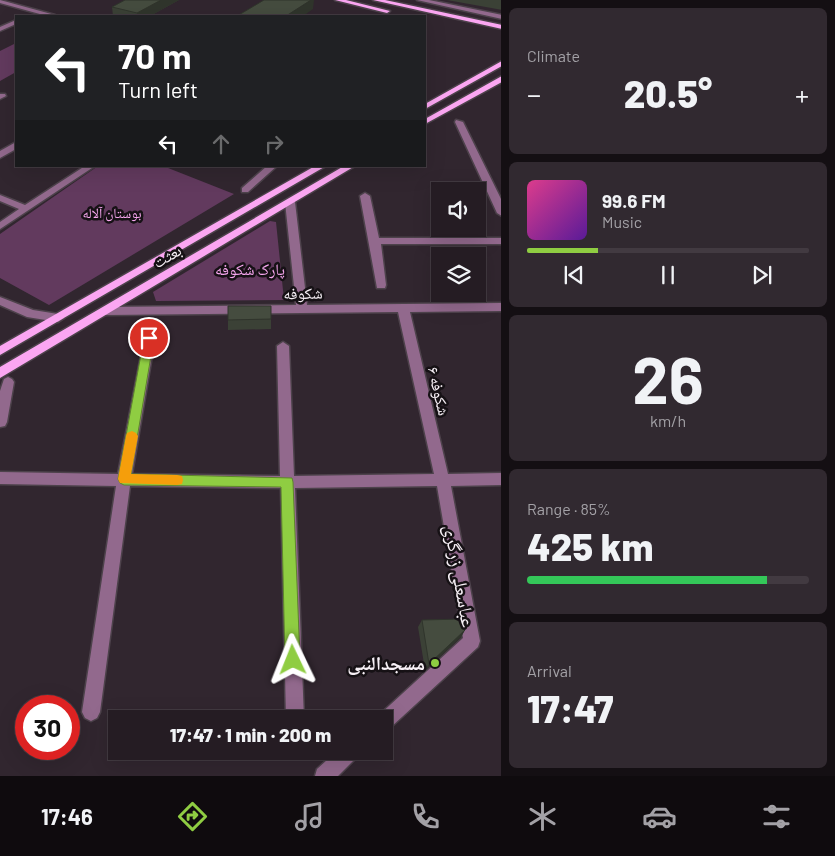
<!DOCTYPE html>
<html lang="en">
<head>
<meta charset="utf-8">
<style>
  body { margin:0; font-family:Barlow,"Noto Naskh Arabic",sans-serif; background:#312930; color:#f1f3f6; height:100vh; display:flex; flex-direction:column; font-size:19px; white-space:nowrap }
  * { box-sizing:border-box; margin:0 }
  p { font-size:16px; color:#a3a1a6 }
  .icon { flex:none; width:28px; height:28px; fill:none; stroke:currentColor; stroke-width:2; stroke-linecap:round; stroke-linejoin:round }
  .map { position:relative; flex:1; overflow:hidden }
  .side { display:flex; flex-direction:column; gap:8px; padding:8px; background:#140f13; width:334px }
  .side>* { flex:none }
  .hud { position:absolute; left:15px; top:15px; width:411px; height:152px; border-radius:0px; box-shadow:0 5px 20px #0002,0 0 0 1px #423a41; background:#202124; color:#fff; overflow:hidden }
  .buttons { position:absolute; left:431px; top:182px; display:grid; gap:10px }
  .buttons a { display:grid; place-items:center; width:55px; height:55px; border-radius:0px; background:#251c23; box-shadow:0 5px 20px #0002,0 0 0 1px #423a41; font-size:25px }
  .speed { position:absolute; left:15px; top:695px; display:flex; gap:10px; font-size:25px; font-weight:700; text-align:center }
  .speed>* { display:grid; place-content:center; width:65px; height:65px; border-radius:50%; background:#251c23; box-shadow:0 5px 20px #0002,0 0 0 1px #423a41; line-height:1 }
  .speed .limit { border:8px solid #d22; background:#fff; color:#111 }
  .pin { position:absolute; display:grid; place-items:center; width:42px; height:42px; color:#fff; margin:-21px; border:2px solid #fff; border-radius:50%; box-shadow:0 1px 5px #0007 }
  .me { position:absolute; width:55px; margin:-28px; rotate:358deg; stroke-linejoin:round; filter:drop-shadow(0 0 4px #0008) }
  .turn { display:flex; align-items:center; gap:18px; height:105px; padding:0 20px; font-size:22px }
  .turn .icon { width:65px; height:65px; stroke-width:2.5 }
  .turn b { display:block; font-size:35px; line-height:42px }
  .lanes { display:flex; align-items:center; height:48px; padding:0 20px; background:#0003; justify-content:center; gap:25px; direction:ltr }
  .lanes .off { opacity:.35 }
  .big { font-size:38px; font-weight:800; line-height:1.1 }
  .side .card { flex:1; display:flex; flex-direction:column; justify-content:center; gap:8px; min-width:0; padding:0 18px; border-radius:8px; background:#312930 }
  .side .dial { align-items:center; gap:0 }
  .dial b { font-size:65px; line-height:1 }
  .song { display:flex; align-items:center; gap:15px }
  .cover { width:60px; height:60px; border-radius:8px; background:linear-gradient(135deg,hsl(330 70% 55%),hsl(270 70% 35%)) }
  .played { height:5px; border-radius:2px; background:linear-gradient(90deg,#8fcd42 25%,#423a41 25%) }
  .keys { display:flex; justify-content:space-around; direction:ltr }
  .heat { display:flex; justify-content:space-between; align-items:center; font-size:28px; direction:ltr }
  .charge { height:8px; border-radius:4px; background:linear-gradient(90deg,#34c759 85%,#423a41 0) }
  .trip { position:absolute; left:108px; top:710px; width:285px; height:50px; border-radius:0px; background:#251c23; box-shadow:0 5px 20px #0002,0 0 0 1px #423a41; font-weight:800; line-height:50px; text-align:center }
  .tab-bar { display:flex; height:80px; justify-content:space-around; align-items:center; background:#0f0b0e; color:#a3a1a6 }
  .tab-bar .icon { width:35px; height:35px }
  .tab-bar .current { color:#8fcd42 }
  .tab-bar b { font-size:22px; color:#f1f3f6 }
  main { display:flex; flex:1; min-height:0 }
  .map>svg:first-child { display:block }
  .green { fill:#623a5e }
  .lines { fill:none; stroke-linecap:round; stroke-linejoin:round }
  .minor-casing { stroke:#4d424b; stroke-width:3 }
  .major-casing { stroke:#4d424b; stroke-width:3 }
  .minor { fill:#92698d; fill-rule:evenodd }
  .major { fill:#fba6f2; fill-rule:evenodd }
  .wall { fill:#3b4136 }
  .shaded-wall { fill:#30352c }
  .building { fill:#454c3f; stroke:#30352c }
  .route { fill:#8fcd42; stroke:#5d852b }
  .slow { fill:#f59e0b }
  .poi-dot { fill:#8fcd42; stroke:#161115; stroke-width:2 }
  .labels { text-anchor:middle; stroke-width:5; stroke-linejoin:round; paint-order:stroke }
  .far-park-label { font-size:14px; fill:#f8a7f0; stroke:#161115 }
  .street-label { font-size:16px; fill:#f7f0f6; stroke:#161115 }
  .park-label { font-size:16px; fill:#f8a7f0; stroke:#161115 }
  .near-street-label { font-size:19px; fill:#f7f0f6; stroke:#161115 }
  .near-poi-label { font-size:19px; font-weight:bold; fill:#f7f0f6; stroke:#161115; text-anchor:end }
</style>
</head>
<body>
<main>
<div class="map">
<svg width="502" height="776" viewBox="0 0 502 776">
  <rect width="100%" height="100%" fill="#31262f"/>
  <!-- green -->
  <path class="green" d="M16,43V72L0,81V51Z
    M98,166H163L234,194L49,305L0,278V234Z
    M270,221L276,222L284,300L156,301L153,292Z"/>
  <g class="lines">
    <defs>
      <path id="minor" d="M0,0L55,15L56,16H47L0,3Z
        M417,0H429L502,15V19Z
        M16,20V24L0,31V27Z
        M0,94H5L6,96L0,99Z
        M456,120L463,122L502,201V216L497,213L455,122Z
        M16,142V149L0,158V151Z
        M85,166H95L0,229V222L19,209L0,201V195L25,205Z
        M267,166H277L248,192H242V188Z
        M365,193L370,196L379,238H502V244H381L386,285L385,288H377L360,196Z
        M290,199L295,202L307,305L502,303V311L410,312L448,474L502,473V485L451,486L480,641L478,647L390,728L384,731V719H376L378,716L463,638L437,486L295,488L304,719H286L281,488L130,486L100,712L97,718L91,721L85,718L82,712L116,486L0,484V472L118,474L145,335L149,334L155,338L132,474L280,476L277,346L283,342L289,346L294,476L434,474L398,312L106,315L100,311L106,307L296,305L285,202Z
        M0,297L33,310L58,314L64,318L58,322L27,317L0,305Z
        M8,377L12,379L14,382L7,422L5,426L0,427V391L4,379Z
        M337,751H360L357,757L338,776H315L317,769Z"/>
      <path id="major" d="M335,0H346L390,11L387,13Z
        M373,0H385L502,25V29Z
        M502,61V66L425,109V104Z
        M502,76V82L425,124V119Z
        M315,166H326L0,355V346Z
        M344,166H355L0,378V367Z"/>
    </defs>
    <!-- minor casing -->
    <use href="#minor" class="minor-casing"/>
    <!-- major casing -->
    <use href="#major" class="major-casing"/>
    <!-- minor -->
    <use href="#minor" class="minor"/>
    <!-- major -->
    <use href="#major" class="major"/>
  </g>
  <!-- wall -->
  <path class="wall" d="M125,0H179L150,16H113L112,7Z
    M447,0H502V10Z
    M271,319V329L228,330V320Z
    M422,620L465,630L461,637L425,670L418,627Z"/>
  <!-- shaded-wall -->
  <path class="shaded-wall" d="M161,0H179L150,16H137V13Z
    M311,0H314L313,9L303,16H286Z
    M465,630L461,637L425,670L429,664Z"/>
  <!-- building -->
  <path class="building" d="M125,0H161L137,13L112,7Z
    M264,0H311L286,16H237Z
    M228,306H271V319L228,320Z
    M463,619L465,630L429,664L422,620Z"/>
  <!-- route -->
  <path class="route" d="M149,335L154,338L131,474L292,478L293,482L300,660L298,665L293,667L287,665L285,660L281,487L124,485L120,483L118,479L144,338Z"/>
  <!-- slow -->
  <path class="slow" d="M132,431L136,433L138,436L131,474L177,475L182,476L183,480L182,484L177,485L120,483L118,479L126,436L127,433Z"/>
  <!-- markers -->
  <circle class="poi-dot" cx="435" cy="663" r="5"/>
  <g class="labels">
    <!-- far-park labels -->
    <g class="far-park-label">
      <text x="112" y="218">بوستان آلاله</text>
    </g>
    <!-- street labels -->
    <g class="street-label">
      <text transform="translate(167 256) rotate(-31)" y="6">بعثت</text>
      <text transform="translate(303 293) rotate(-1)" y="6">شکوفه</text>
      <text transform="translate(439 391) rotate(77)" y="6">شکوفه ۶</text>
    </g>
    <!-- park labels -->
    <g class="park-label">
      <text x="250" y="275">پارک شکوفه</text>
    </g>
    <!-- near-street labels -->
    <g class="near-street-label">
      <text transform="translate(460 576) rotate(80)" y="7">عباسعلی زرگری</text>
    </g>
    <!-- near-poi labels -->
    <g class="near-poi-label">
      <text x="425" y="670">مسجدالنبی</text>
    </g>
  </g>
</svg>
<div class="buttons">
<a><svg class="icon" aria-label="sound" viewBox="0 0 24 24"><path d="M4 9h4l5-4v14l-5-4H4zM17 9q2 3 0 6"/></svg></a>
<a><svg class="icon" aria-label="layers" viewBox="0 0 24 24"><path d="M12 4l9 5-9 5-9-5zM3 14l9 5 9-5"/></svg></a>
</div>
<div class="speed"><div class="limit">30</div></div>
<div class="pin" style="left:149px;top:338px;background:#d93025"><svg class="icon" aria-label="arrive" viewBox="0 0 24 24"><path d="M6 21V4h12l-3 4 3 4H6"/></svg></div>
<svg class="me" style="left:293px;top:660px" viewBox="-20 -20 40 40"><path d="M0-17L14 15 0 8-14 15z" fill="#8fcd42" stroke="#fff" stroke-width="4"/></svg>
<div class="trip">17:47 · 1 min · 200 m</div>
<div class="hud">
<div class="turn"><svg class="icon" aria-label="left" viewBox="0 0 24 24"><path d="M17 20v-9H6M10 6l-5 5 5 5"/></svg><div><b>70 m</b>Turn left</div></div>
<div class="lanes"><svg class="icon" aria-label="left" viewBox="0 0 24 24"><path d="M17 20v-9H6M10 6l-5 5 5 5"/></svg><svg class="icon off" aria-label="ahead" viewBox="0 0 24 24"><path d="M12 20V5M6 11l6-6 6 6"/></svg><svg class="icon off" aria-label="right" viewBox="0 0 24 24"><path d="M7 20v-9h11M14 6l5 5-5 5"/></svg></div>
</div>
</div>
<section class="side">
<div class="card"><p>Climate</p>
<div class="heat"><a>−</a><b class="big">20.5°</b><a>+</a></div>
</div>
<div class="card">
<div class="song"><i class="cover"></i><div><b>99.6 FM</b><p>Music</p></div></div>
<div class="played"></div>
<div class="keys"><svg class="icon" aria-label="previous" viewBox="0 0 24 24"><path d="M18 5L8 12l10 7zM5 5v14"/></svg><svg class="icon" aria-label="pause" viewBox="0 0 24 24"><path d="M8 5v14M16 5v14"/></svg><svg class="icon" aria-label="next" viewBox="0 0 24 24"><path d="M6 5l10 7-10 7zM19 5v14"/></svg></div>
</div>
<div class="card dial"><b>26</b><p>km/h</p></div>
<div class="card"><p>Range · 85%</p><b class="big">425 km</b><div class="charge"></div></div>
<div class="card"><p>Arrival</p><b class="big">17:47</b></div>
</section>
</main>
<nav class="tab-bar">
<b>17:46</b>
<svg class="icon current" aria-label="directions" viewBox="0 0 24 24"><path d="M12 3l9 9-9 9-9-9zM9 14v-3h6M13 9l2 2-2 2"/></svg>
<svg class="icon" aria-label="music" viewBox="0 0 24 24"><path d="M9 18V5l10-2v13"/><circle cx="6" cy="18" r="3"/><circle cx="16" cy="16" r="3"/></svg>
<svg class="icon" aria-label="phone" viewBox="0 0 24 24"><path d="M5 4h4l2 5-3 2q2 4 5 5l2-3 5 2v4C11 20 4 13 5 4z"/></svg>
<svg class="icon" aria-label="climate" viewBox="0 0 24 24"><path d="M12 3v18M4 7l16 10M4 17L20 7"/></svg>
<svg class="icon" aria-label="car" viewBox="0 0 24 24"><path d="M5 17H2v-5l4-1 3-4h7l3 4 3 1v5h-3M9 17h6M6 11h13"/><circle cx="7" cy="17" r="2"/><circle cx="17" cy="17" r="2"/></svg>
<svg class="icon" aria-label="filters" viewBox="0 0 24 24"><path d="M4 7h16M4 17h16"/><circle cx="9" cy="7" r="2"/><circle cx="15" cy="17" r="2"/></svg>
</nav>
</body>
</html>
